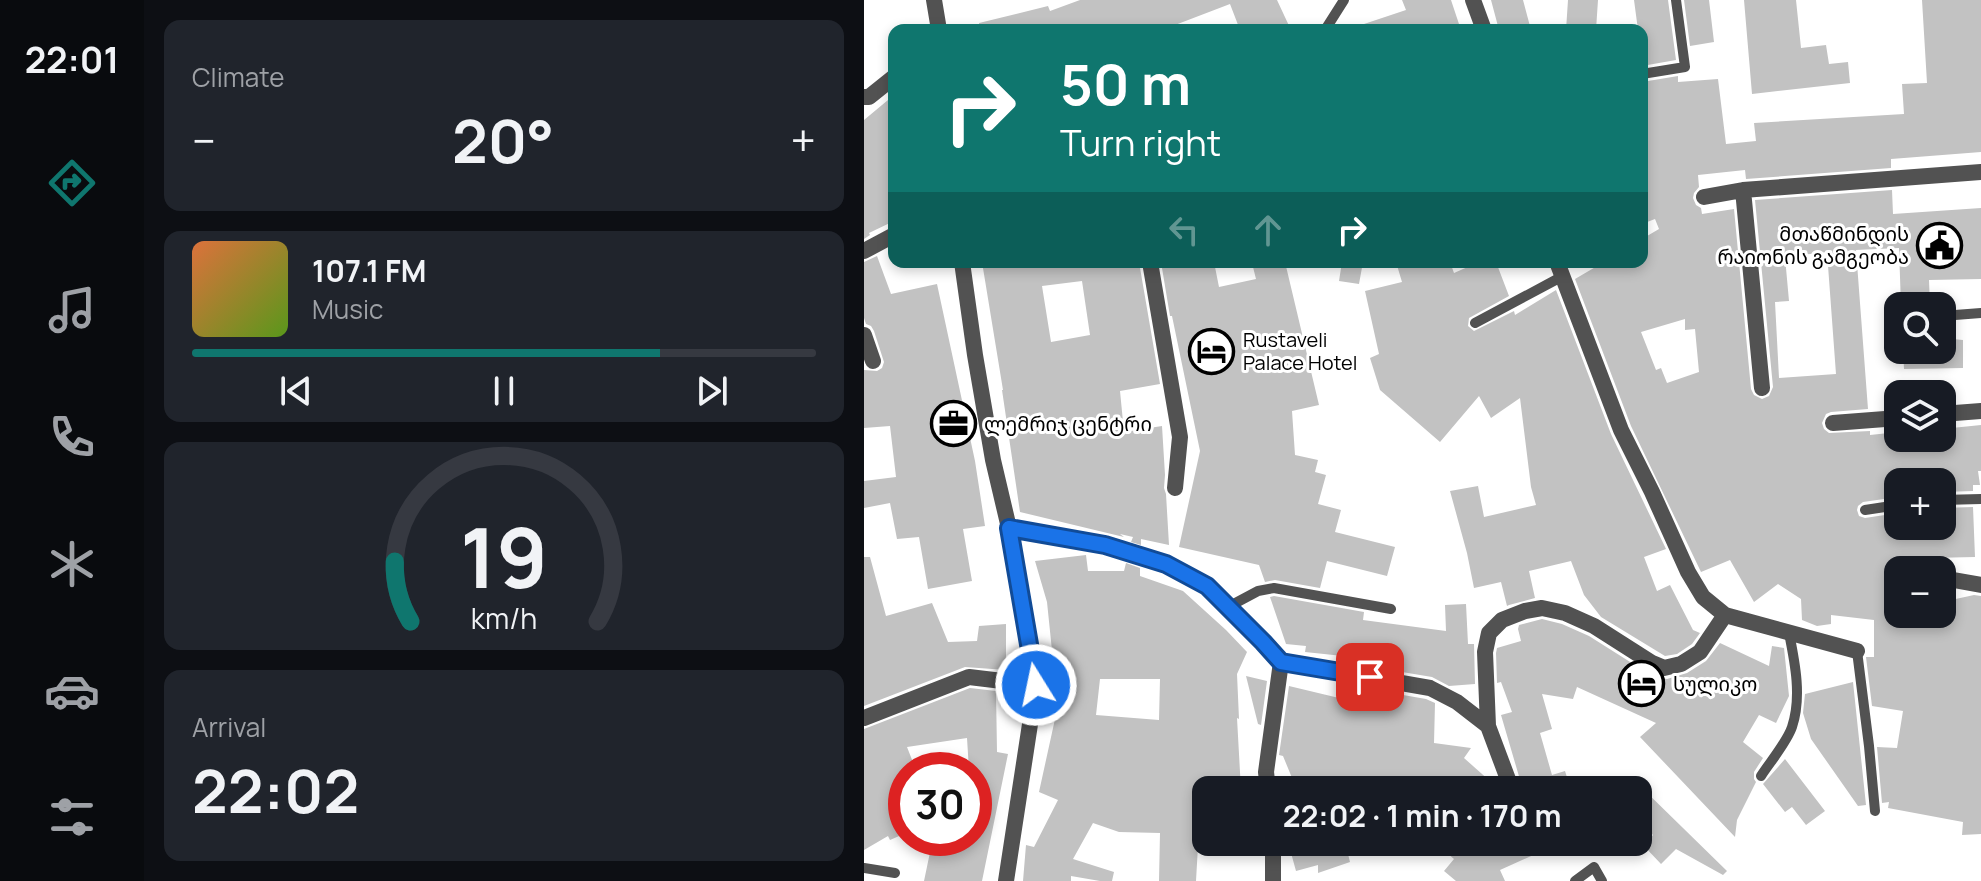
<!DOCTYPE html>
<html lang="en">
<head>
<meta charset="utf-8">
<style>
  body { margin:0; font-family:Manrope,"Noto Sans Georgian",sans-serif; background:#20242c; color:#f1f3f6; height:100vh; display:flex; flex-direction:column; font-size:30px; white-space:nowrap }
  * { box-sizing:border-box; margin:0 }
  p { font-size:26px; color:#9ea1a6 }
  .icon { flex:none; width:44px; height:44px; fill:none; stroke:currentColor; stroke-width:2; stroke-linecap:round; stroke-linejoin:round }
  .map { position:relative; flex:1; overflow:hidden }
  .details { display:flex; flex-direction:column; gap:20px; padding:20px; background:#0d0f14; width:720px }
  .details>* { flex:none }
  .banner { position:absolute; left:24px; top:24px; width:760px; height:244px; border-radius:16px; box-shadow:0 4px 12px #0003; background:#0f766e; color:#fff; overflow:hidden }
  .buttons { position:absolute; left:1020px; top:292px; display:grid; gap:16px }
  .buttons a { display:grid; place-items:center; width:72px; height:72px; border-radius:16px; background:#171b24; box-shadow:0 4px 12px #0003; font-size:40px }
  .speed { position:absolute; left:24px; top:752px; display:flex; gap:16px; font-size:40px; font-weight:700; text-align:center }
  .speed>* { display:grid; place-content:center; width:104px; height:104px; border-radius:50%; background:#171b24; box-shadow:0 4px 12px #0003; line-height:1 }
  .speed .limit { border:12px solid #d22; background:#fff; color:#111 }
  .pin { position:absolute; display:grid; place-items:center; width:68px; height:68px; color:#fff; margin:-34px; border-radius:16px; box-shadow:0 4px 12px #0006 }
  .me { position:absolute; width:88px; margin:-44px; rotate:350deg; stroke-linejoin:round; filter:drop-shadow(0 0 6px #0008) }
  .turn { display:flex; align-items:center; gap:28px; height:168px; padding:0 40px; font-size:36px }
  .turn .icon { width:104px; height:104px; stroke-width:2.5 }
  .turn b { display:block; font-size:56px; line-height:68px }
  .lanes { display:flex; align-items:center; height:76px; padding:0 40px; background:#0003; justify-content:center; gap:40px; direction:ltr }
  .lanes .off { opacity:.35 }
  .big { font-size:60px; font-weight:700; line-height:1.1 }
  .details .tile { flex:1; display:flex; flex-direction:column; justify-content:center; gap:12px; min-width:0; padding:0 28px; border-radius:16px; background:#20242c }
  .details .dial { align-items:center; gap:0 }
  .dial svg { height:208px; overflow:visible; fill:none; stroke:#363941; stroke-width:7; stroke-linecap:round; text-anchor:middle }
  .dial text { fill:#f1f3f6; stroke:none }
  .song { display:flex; align-items:center; gap:24px }
  .cover { width:96px; height:96px; border-radius:12px; background:linear-gradient(135deg,hsl(20 70% 55%),hsl(90 70% 35%)) }
  .played { height:8px; border-radius:4px; background:linear-gradient(90deg,#0f766e 75%,#363941 75%) }
  .keys { display:flex; justify-content:space-around; direction:ltr }
  .heat { display:flex; justify-content:space-between; align-items:center; font-size:44px; direction:ltr }
  .trip { position:absolute; left:328px; top:776px; width:460px; height:80px; border-radius:16px; background:#171b24; box-shadow:0 4px 12px #0003; font-weight:700; line-height:80px; text-align:center }
  main { display:flex; flex:1; min-height:0 }
  .tab-bar { display:flex; flex-direction:column; width:144px; justify-content:space-around; align-items:center; background:#090b0e; color:#9ea1a6 }
  .tab-bar .icon { width:56px; height:56px }
  .tab-bar .active { color:#0f766e }
  .tab-bar b { font-size:36px; color:#f1f3f6 }
  .map>svg:first-child { display:block }
  .building { fill:#c2c2c2; fill-rule:evenodd }
  .lines { fill:none; stroke-linecap:round; stroke-linejoin:round }
  .service { stroke:#525252; stroke-width:10 }
  .minor { stroke:#525252; stroke-width:16 }
  .tertiary { stroke:#525252; stroke-width:16 }
  .route-casing { stroke:#114b97; stroke-width:20 }
  .route { stroke:#1a73e8; stroke-width:14 }
  .labels { text-anchor:middle; stroke-width:6; stroke-linejoin:round; paint-order:stroke }
  .poi-label { font-size:20px; fill:#000; stroke:#fff; text-anchor:start }
</style>
</head>
<body>
<main>
<nav class="tab-bar">
<b>22:01</b>
<svg class="icon active" aria-label="directions" viewBox="0 0 24 24"><path d="M12 3l9 9-9 9-9-9zM9 14v-3h6M13 9l2 2-2 2"/></svg>
<svg class="icon" aria-label="music" viewBox="0 0 24 24"><path d="M9 18V5l10-2v13"/><circle cx="6" cy="18" r="3"/><circle cx="16" cy="16" r="3"/></svg>
<svg class="icon" aria-label="phone" viewBox="0 0 24 24"><path d="M5 4h4l2 5-3 2q2 4 5 5l2-3 5 2v4C11 20 4 13 5 4z"/></svg>
<svg class="icon" aria-label="climate" viewBox="0 0 24 24"><path d="M12 3v18M4 7l16 10M4 17L20 7"/></svg>
<svg class="icon" aria-label="car" viewBox="0 0 24 24"><path d="M5 17H2v-5l4-1 3-4h7l3 4 3 1v5h-3M9 17h6M6 11h13"/><circle cx="7" cy="17" r="2"/><circle cx="17" cy="17" r="2"/></svg>
<svg class="icon" aria-label="filters" viewBox="0 0 24 24"><path d="M4 7h16M4 17h16"/><circle cx="9" cy="7" r="2"/><circle cx="15" cy="17" r="2"/></svg>
</nav>
<section class="details">
<div class="tile"><p>Climate</p>
<div class="heat"><a>−</a><b class="big">20°</b><a>+</a></div>
</div>
<div class="tile">
<div class="song"><i class="cover"></i><div><b>107.1 FM</b><p>Music</p></div></div>
<div class="played"></div>
<div class="keys"><svg class="icon" aria-label="previous" viewBox="0 0 24 24"><path d="M18 5L8 12l10 7zM5 5v14"/></svg><svg class="icon" aria-label="pause" viewBox="0 0 24 24"><path d="M8 5v14M16 5v14"/></svg><svg class="icon" aria-label="next" viewBox="0 0 24 24"><path d="M6 5l10 7-10 7zM19 5v14"/></svg></div>
</div>
<div class="tile dial"><svg viewBox="0 0 100 80">
<path d="M14 69A42 42 0 1 1 86 69"/>
<path d="M14 69A42 42 0 0 1 8 46" stroke="#0f766e"/>
<text x="50" y="56" font-size="32" font-weight="700">19</text>
<text x="50" y="72" font-size="11">km/h</text>
</svg></div>
<div class="tile"><p>Arrival</p><b class="big">22:02</b></div>
</section>
<div class="map">
<svg width="1117" height="881" viewBox="0 0 1117 881">
  <rect width="100%" height="100%" fill="#fff"/>
  <!-- building -->
  <path class="building" d="M216,0H413L427,30H376L366,4L298,30H116L115,23L184,6L186,11Z
    M538,0H587L597,30H491V27L542,10Z
    M627,0H659L667,30H635Z
    M704,0H734L732,30H702Z
    M770,0H804L812,60L778,66V30H774Z
    M820,0H845L850,42L826,46Z
    M880,0H932L937,48L962,45L965,64L984,62L986,83L888,94Z
    M1058,0H1117V152L1027,159V168L882,179L881,170L834,175L835,187L830,193L829,198L832,205L837,208L838,214L870,209L887,389L890,395L898,399L905,396L909,387L891,200L1028,190L1029,214L1117,208V279L1065,280L1066,306H1037L1035,248L992,250L1004,409L967,412L962,414L958,423L960,429L965,433L1006,431V435L1034,432V438H1078V429L1117,425V471H1114L1116,485H1109V491L1078,492V482H1034V497L999,502L994,506L993,510L995,516L1001,518L1034,513V526H1078V508L1109,507L1111,557L1066,558L1067,562L1034,558V614H1078V602L1110,595L1117,596V834L1098,835L1099,822L1024,808L1025,802L1018,803L1013,747L1033,748L1039,711L1008,706L1002,657H1010V620L967,615V624L953,626L938,620L937,599L914,584L890,602L866,560L837,572L767,426L711,279L740,262H780L778,239L795,229L791,219L778,224V82L814,76V82L854,79L862,144L892,141L890,123L1040,114L1038,84L1063,83ZM963,252L972,374L915,378L911,302L925,301L921,257ZM821,319V330L831,329L835,372L803,383L797,368L792,370L777,332Z
    M30,95V221L5,233L6,235L0,239V120Z
    M13,256L27,294L73,284L111,461L121,526L99,529L108,581L64,589L55,537L33,539L26,503L0,508V481L32,477L26,426L0,428V370L13,371L18,368L20,362L10,331L7,326L2,324L0,318V262Z
    M118,262H275L296,384L256,391L260,432L298,426L301,475L300,488L302,494L305,545L277,539V545L267,542L269,537L256,534L260,537L156,512L138,390H139ZM218,281L226,335L187,342L178,286Z
    M297,262H350L355,287L392,279L389,267L421,262L455,405L428,411L431,455L454,460L451,472L462,475L454,504L477,510L471,532L531,547L523,576L463,561L456,588L411,580L401,582L395,565L315,547L336,451L308,316H306Z
    M478,262H499L495,284L475,281Z
    M532,262H586L590,273L615,262H632L645,296L605,318L604,326L610,331L650,311L651,315L692,290L747,434L802,549L780,557L793,591L806,585L829,630L836,633L828,644L813,654L801,656L737,617L720,595L707,561L665,571L671,598L645,605L643,606L637,582L610,588L603,553L586,491L614,486L620,517L672,505L667,487L656,398L627,418L615,396L576,442L516,390L506,358L515,354L501,291L538,282Z
    M1078,338L1099,340V368L1040,369L1039,350H1078Z
    M222,555L224,571H260L262,563L276,568V576L319,591L362,630L383,652L373,674L375,719L373,718L377,790H342V845L334,846L332,881H295L296,833L255,832L229,823L209,859L250,872L248,881H236L207,876V881H159L162,845L170,847L194,800L175,792L191,719L190,670L183,602L171,561ZM236,679H296L295,720L232,715Z
    M0,557H6L22,616L68,603L84,642L113,641L115,626L142,624V670L101,667L0,706Z
    M410,596L500,612L499,620L582,631L581,605L602,604L604,644H610L611,684L585,686L568,677L478,662L479,656L441,652L442,646L422,644L406,597Z
    M678,619L698,624L725,636L782,672L797,678L803,679L823,673L842,661L856,643L905,666L908,646L920,648L925,696L912,723L895,715L879,742L899,758L890,772V779L892,782L873,820L871,837L776,737L792,723L713,687L709,699L678,694L688,729L676,733L688,775L701,771L707,790H659L637,715L648,712L637,682L633,683L632,653L633,648L657,641L654,629L655,625Z
    M382,676L403,681L397,725L394,724Z
    M989,682L1002,805L994,806L947,739L939,713L941,694Z
    M476,684L562,699L571,703L570,743L607,748L600,758L636,790H433L419,756L415,755L425,686L475,698Z
    M106,688L132,691L133,752L144,754L118,881H60L69,838H110V770H105L103,738L43,747L52,770H42V833L26,840L24,836L0,850V729Z
    M921,759L961,811L942,825L928,807L921,812L899,784Z
    M774,784L863,871L859,875L812,849L797,864L779,845L789,835L774,820Z
    M424,842H481L486,862L454,873V865L432,871Z
    M570,842H698L636,870L641,881H592L580,871L590,859Z"/>
  <g class="lines">
    <!-- service -->
    <path class="service" d="M461,30L480,0
      M778,74L821,67L812,0
      M1078,316L1117,313
      M611,323L699,276
      M1078,500L1117,499
      M1001,510L1034,505
      M364,607L394,591L410,588L527,609
      M993,651L1005,746L1011,811
      M897,776C906,762 923,742 928,727C938,697 931,663 925,633
      M0,868L31,873
      M711,881L730,867L738,881"/>
    <!-- minor -->
    <path class="minor" d="M609,0L620,30
      M879,190L898,388
      M840,197L879,190L1117,172
      M98,262L111,355L129,460L145,528L172,685L142,881
      M286,262L316,437L311,488
      M693,262L757,430L788,492L824,572L839,597L861,615L993,651
      M0,335L9,361
      M1078,414L1117,411
      M969,423L1034,418
      M145,528L241,545L302,564L343,586L399,642L417,662L566,688L593,702L624,726L648,790
      M1084,579L1117,585
      M0,718L105,677L172,685
      M624,726L621,652L625,633L638,620L661,611L678,608L701,613L730,626L788,663L800,668L817,664L836,652L861,615
      M404,790L402,772L417,662
      M409,881V842"/>
    <!-- tertiary -->
    <path class="tertiary" d="M70,0L75,30
      M0,97H5L30,77
      M0,251L30,235"/>
  </g>
  <g class="lines">
    <defs>
      <path id="route" d="M172,685L145,528L241,545L302,564L343,586L399,642L417,662L506,677"/>
    </defs>
    <!-- route casing -->
    <use href="#route" class="route-casing"/>
    <!-- route -->
    <use href="#route" class="route"/>
  </g>
  <!-- icons -->
  <defs>
    <symbol id="civic-ring" viewBox="-11 -11 22 22"><circle r="9.5" fill="#fff" stroke="#000" stroke-width="1.5"/><path d="M-.6-6.5H3V-4.5H.6V-3L4-1V1h2V6H-6V1h2V-1L-.6-3ZM-1.2 2.5V6h2.4V2.5Z" fill="#000"/></symbol>
    <symbol id="hotel-ring" viewBox="-11 -11 22 22"><circle r="9.5" fill="#fff" stroke="#000" stroke-width="1.5"/><path d="M-6-4.5h1.5V1H6V5H4.5V3h-9V5H-6ZM-4 0a1.8 1.8 0 1 1 3.6 0ZM.5 0V-2.5h3Q6-2.5 6 0Z" fill="#000"/></symbol>
    <symbol id="office-ring" viewBox="-11 -11 22 22"><circle r="9.5" fill="#fff" stroke="#000" stroke-width="1.5"/><path d="M-6-3h4V-5.5h4V-3h4V5H-6ZM-1-4.5V-3h2v-1.5ZM-6 0V1H6V0Z" fill="#000"/></symbol>
  </defs>
  <g fill-rule="evenodd">
    <use href="#civic-ring" x="1050" y="220" width="51" height="51"/>
    <use href="#hotel-ring" x="322" y="326" width="51" height="51"/>
    <use href="#office-ring" x="64" y="398" width="51" height="51"/>
    <use href="#hotel-ring" x="752" y="658" width="51" height="51"/>
  </g>
  <g class="labels">
    <!-- poi labels -->
    <g class="poi-label">
      <text x="1045" y="241" text-anchor="end">მთაწმინდის<tspan x="1045" dy="23">რაიონის გამგეობა</tspan></text>
      <text x="379" y="347">Rustaveli<tspan x="379" dy="23">Palace Hotel</tspan></text>
      <text x="120" y="431">ლემრიჯ ცენტრი</text>
      <text x="809" y="691">სულიკო</text>
    </g>
  </g>
</svg>
<div class="buttons">
<a><svg class="icon" aria-label="search" viewBox="0 0 24 24"><circle cx="10" cy="10" r="6"/><path d="M15 15l6 6"/></svg></a>
<a><svg class="icon" aria-label="layers" viewBox="0 0 24 24"><path d="M12 4l9 5-9 5-9-5zM3 14l9 5 9-5"/></svg></a>
<a>+</a>
<a>−</a>
</div>
<div class="speed"><div class="limit">30</div></div>
<div class="pin" style="left:506px;top:677px;background:#d93025"><svg class="icon" aria-label="arrive" viewBox="0 0 24 24"><path d="M6 21V4h12l-3 4 3 4H6"/></svg></div>
<svg class="me" style="left:172px;top:685px" viewBox="-20 -20 40 40"><circle r="17" fill="#1a73e8" stroke="#fff" stroke-width="3"/><path d="M0-11L8 9 0 5-8 9z" fill="#fff"/></svg>
<div class="trip">22:02 · 1 min · 170 m</div>
<div class="banner">
<div class="turn"><svg class="icon" aria-label="right" viewBox="0 0 24 24"><path d="M7 20v-9h11M14 6l5 5-5 5"/></svg><div><b>50 m</b>Turn right</div></div>
<div class="lanes"><svg class="icon off" aria-label="left" viewBox="0 0 24 24"><path d="M17 20v-9H6M10 6l-5 5 5 5"/></svg><svg class="icon off" aria-label="ahead" viewBox="0 0 24 24"><path d="M12 20V5M6 11l6-6 6 6"/></svg><svg class="icon" aria-label="right" viewBox="0 0 24 24"><path d="M7 20v-9h11M14 6l5 5-5 5"/></svg></div>
</div>
</div>
</main>
</body>
</html>
